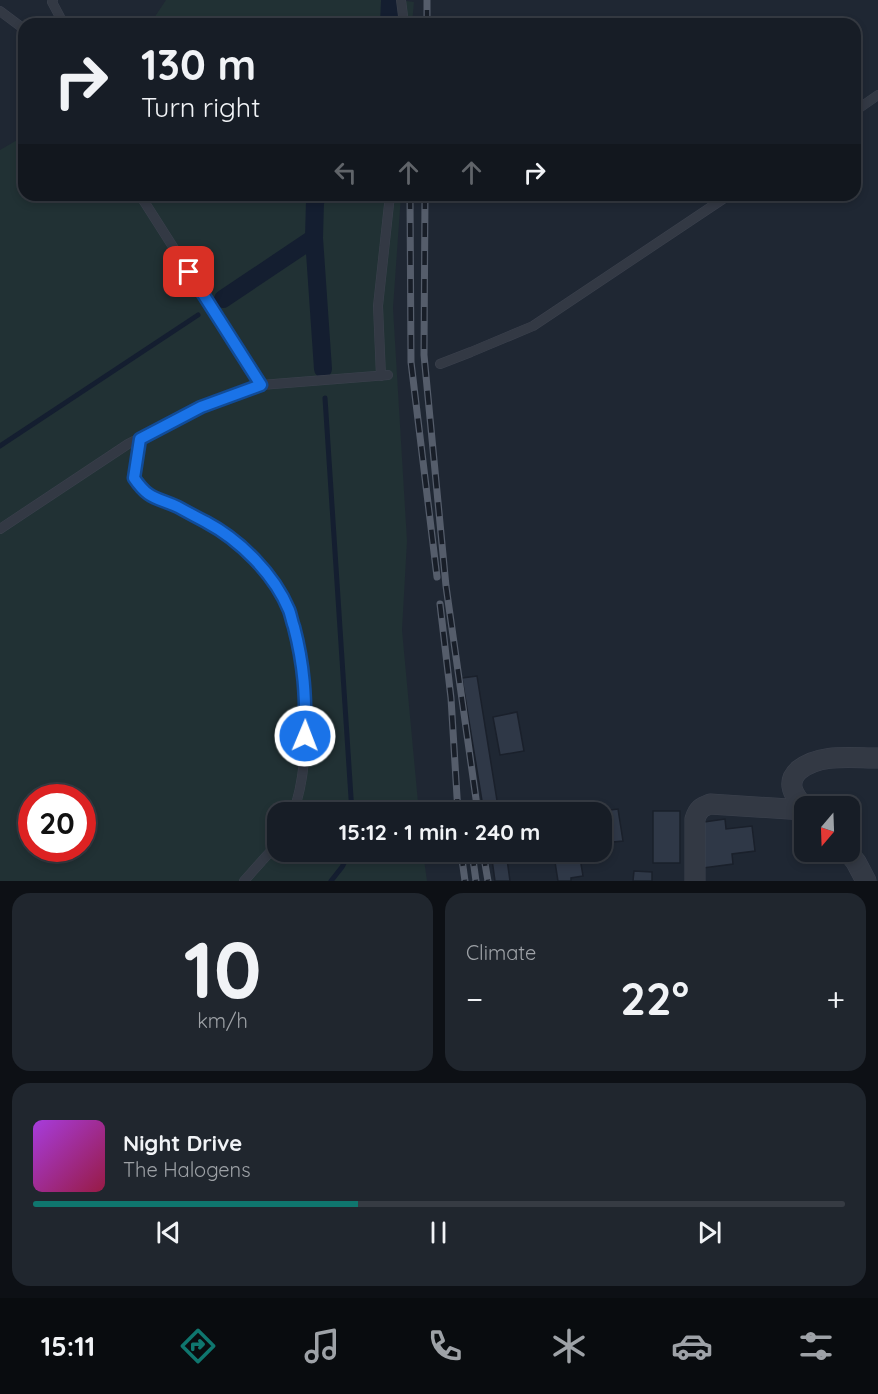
<!DOCTYPE html>
<html lang="en">
<head>
<meta charset="utf-8">
<style>
  body { margin:0; font-family:Quicksand,sans-serif; background:#20262e; color:#f1f3f6; height:100vh; display:flex; flex-direction:column; font-size:22px; white-space:nowrap }
  * { box-sizing:border-box; margin:0 }
  p { font-size:20px; color:#9ea2a7 }
  .icon { flex:none; width:33px; height:33px; fill:none; stroke:currentColor; stroke-width:2; stroke-linecap:round; stroke-linejoin:round }
  .map { position:relative; height:881px; overflow:hidden }
  .sheet { display:flex; flex-direction:column; gap:12px; padding:12px; background:#0d1015; flex:1 }
  .sheet>* { flex:none }
  .top-card { position:absolute; left:18px; top:18px; width:843px; height:183px; border-radius:18px; box-shadow:0 3px 9px #0003,0 0 0 2px #363b43; background:#171d26; color:#f1f3f6; overflow:hidden }
  .needle { width:39px; rotate:199deg }
  .controls { position:absolute; left:794px; top:796px; display:grid; gap:12px }
  .controls a { display:grid; place-items:center; width:66px; height:66px; border-radius:12px; background:#171d26; box-shadow:0 3px 9px #0003,0 0 0 2px #363b43; font-size:30px }
  .speed { position:absolute; left:18px; top:784px; display:flex; gap:12px; font-size:30px; font-weight:700; text-align:center }
  .speed>* { display:grid; place-content:center; width:78px; height:78px; border-radius:50%; background:#171d26; box-shadow:0 3px 9px #0003,0 0 0 2px #363b43; line-height:1 }
  .speed .limit { border:9px solid #d22; background:#fff; color:#111 }
  .pin { position:absolute; display:grid; place-items:center; width:51px; height:51px; color:#fff; margin:-26px; border-radius:12px; box-shadow:0 3px 9px #0006 }
  .me { position:absolute; width:66px; margin:-33px; rotate:1deg; stroke-linejoin:round; filter:drop-shadow(0 0 4px #0008) }
  .turn { display:flex; align-items:center; gap:21px; height:126px; padding:0 24px; font-size:27px }
  .turn .icon { width:78px; height:78px; stroke-width:2.5 }
  .turn b { display:block; font-size:42px; line-height:51px }
  .lanes { display:flex; align-items:center; height:57px; padding:0 24px; background:#0003; justify-content:center; gap:30px; direction:ltr }
  .lanes .off { opacity:.35 }
  .big { font-size:45px; font-weight:700; line-height:1.1 }
  .sheet .card { flex:1; display:flex; flex-direction:column; justify-content:center; gap:9px; min-width:0; padding:0 21px; border-radius:18px; background:#20262e }
  .sheet .dial { align-items:center; gap:0 }
  .dial b { font-size:78px; line-height:1 }
  .song { display:flex; align-items:center; gap:18px }
  .cover { width:72px; height:72px; border-radius:9px; background:linear-gradient(135deg,hsl(280 70% 55%),hsl(340 70% 35%)) }
  .played { height:6px; border-radius:3px; background:linear-gradient(90deg,#0f766e 40%,#363b43 40%) }
  .keys { display:flex; justify-content:space-around; direction:ltr }
  .heat { display:flex; justify-content:space-between; align-items:center; font-size:33px; direction:ltr }
  .sheet .tiles { flex:1; display:grid; gap:12px; grid-template-columns:1fr 1fr }
  .card:last-child { grid-column:span 2 }
  .trip { position:absolute; left:267px; top:802px; width:345px; height:60px; border-radius:18px; background:#171d26; box-shadow:0 3px 9px #0003,0 0 0 2px #363b43; font-weight:700; line-height:60px; text-align:center }
  .tabs { display:flex; height:96px; justify-content:space-around; align-items:center; background:#090c0f; color:#9ea2a7 }
  .tabs .icon { width:42px; height:42px }
  .tabs .selected { color:#0f766e }
  .tabs b { font-size:27px; color:#f1f3f6 }
  .map>svg:first-child { display:block }
  .green { fill:#213134; fill-rule:evenodd }
  .lines { fill:none; stroke-linecap:round; stroke-linejoin:round }
  .stream { stroke:#141e30; stroke-width:5 }
  .canal { stroke:#141e30; stroke-width:18 }
  .building { fill:#2f3847; stroke:#1a202b; stroke-width:1.5 }
  .service-casing { stroke:#3c424e; stroke-width:10 }
  .minor-casing { stroke:#3c424e; stroke-width:21 }
  .service { stroke:#333944; stroke-width:9 }
  .minor { stroke:#333944; stroke-width:20 }
  .rail-casing { stroke:#555d6b; stroke-width:7 }
  .rail { stroke:#181e28; stroke-width:4.5; stroke-dasharray:14; stroke-linecap:butt }
  .route-casing { stroke:#114b97; stroke-width:15 }
  .route { stroke:#1a73e8; stroke-width:10 }
</style>
</head>
<body>
<div class="map">
<svg width="878" height="881" viewBox="0 0 878 881">
  <rect width="100%" height="100%" fill="#1f2733"/>
  <!-- green -->
  <path class="green" d="M166,0H399L414,2L412,24H150Z
    M24,136V195H401L393,308L407,541L402,630L419,813H278V852H423L427,881H0V150ZM32,798H82V849H32Z"/>
  <g class="lines">
    <!-- stream -->
    <path class="stream" d="M325,398L352,813
      M0,446L198,315
      M331,881L342,867L350,852"/>
    <!-- canal -->
    <path class="canal" d="M389,24L390,1
      M319,195L315,201L314,238L323,369
      M223,299L314,238"/>
  </g>
  <!-- building -->
  <path class="building" d="M477,676L499,813H484L462,678Z
    M517,712L524,751L500,755L493,717Z
    M618,809L623,841L602,843V813H586Z
    M653,811H680V863H653Z
    M725,819L726,829L752,826L755,851L732,854L733,864L703,868L697,823Z
    M491,852H506L510,881H495Z
    M506,852H529V853L507,856Z
    M580,858L583,876L571,878V881H558L555,862Z
    M634,871L652,872V881H633Z"/>
  <g class="lines">
    <defs>
      <path id="service" d="M53,0L52,2L60,17L61,24
        M401,0L404,24
        M0,11L24,29
        M855,111L878,95
        M140,195L261,385
        M440,364L471,352L533,326L729,195
        M381,376L378,306L390,195
        M139,439L134,478C146,496 154,497 174,505C187,511 202,519 214,526C244,545 276,577 289,610C309,662 312,761 293,813
        M0,529L128,444L201,407L261,385L388,375
        M244,881L278,843"/>
      <path id="minor" d="M804,807C794,796 785,783 799,770C820,753 852,758 878,758
        M848,852L856,862L866,881
        M695,881V819C698,809 702,807 710,804L804,810"/>
    </defs>
    <!-- service casing -->
    <use href="#service" class="service-casing"/>
    <!-- minor casing -->
    <use href="#minor" class="minor-casing"/>
    <!-- service -->
    <use href="#service" class="service"/>
    <!-- minor -->
    <use href="#minor" class="minor"/>
    <defs>
      <path id="rail" d="M427,24V0
        M410,195L411,362L437,577
        M425,195L424,355L446,586L478,813
        M440,604L451,698L458,813
        M461,852L465,881
        M472,852L476,881
        M483,852L488,881"/>
    </defs>
    <!-- rail casing -->
    <use href="#rail" class="rail-casing"/>
    <!-- rail -->
    <use href="#rail" class="rail"/>
  </g>
  <g class="lines">
    <defs>
      <path id="route" d="M189,272L261,385L201,407L140,439L134,478C149,500 156,497 178,507C187,512 196,517 206,522C240,540 274,574 289,610C291,615 292,622 294,627C304,665 306,697 305,736"/>
    </defs>
    <!-- route casing -->
    <use href="#route" class="route-casing"/>
    <!-- route -->
    <use href="#route" class="route"/>
  </g>
</svg>
<div class="controls">
<a><svg class="needle" viewBox="-14 -14 28 28"><path d="M0-13l5 13h-10z" fill="#e53935"/><path d="M0 13l5-13h-10z" fill="#9ea2a7"/></svg></a>
</div>
<div class="speed"><div class="limit">20</div></div>
<div class="pin" style="left:189px;top:272px;background:#d93025"><svg class="icon" aria-label="arrive" viewBox="0 0 24 24"><path d="M6 21V4h12l-3 4 3 4H6"/></svg></div>
<svg class="me" style="left:305px;top:736px" viewBox="-20 -20 40 40"><circle r="17" fill="#1a73e8" stroke="#fff" stroke-width="3"/><path d="M0-11L8 9 0 5-8 9z" fill="#fff"/></svg>
<div class="trip">15:12 · 1 min · 240 m</div>
<div class="top-card">
<div class="turn"><svg class="icon" aria-label="right" viewBox="0 0 24 24"><path d="M7 20v-9h11M14 6l5 5-5 5"/></svg><div><b>130 m</b>Turn right</div></div>
<div class="lanes"><svg class="icon off" aria-label="left" viewBox="0 0 24 24"><path d="M17 20v-9H6M10 6l-5 5 5 5"/></svg><svg class="icon off" aria-label="ahead" viewBox="0 0 24 24"><path d="M12 20V5M6 11l6-6 6 6"/></svg><svg class="icon off" aria-label="ahead" viewBox="0 0 24 24"><path d="M12 20V5M6 11l6-6 6 6"/></svg><svg class="icon" aria-label="right" viewBox="0 0 24 24"><path d="M7 20v-9h11M14 6l5 5-5 5"/></svg></div>
</div>
</div>
<section class="sheet">
<div class="tiles">
<div class="card dial"><b>10</b><p>km/h</p></div>
<div class="card"><p>Climate</p>
<div class="heat"><a>−</a><b class="big">22°</b><a>+</a></div>
</div>
<div class="card">
<div class="song"><i class="cover"></i><div><b>Night Drive</b><p>The Halogens</p></div></div>
<div class="played"></div>
<div class="keys"><svg class="icon" aria-label="previous" viewBox="0 0 24 24"><path d="M18 5L8 12l10 7zM5 5v14"/></svg><svg class="icon" aria-label="pause" viewBox="0 0 24 24"><path d="M8 5v14M16 5v14"/></svg><svg class="icon" aria-label="next" viewBox="0 0 24 24"><path d="M6 5l10 7-10 7zM19 5v14"/></svg></div>
</div>
</div>
</section>
<nav class="tabs">
<b>15:11</b>
<svg class="icon selected" aria-label="directions" viewBox="0 0 24 24"><path d="M12 3l9 9-9 9-9-9zM9 14v-3h6M13 9l2 2-2 2"/></svg>
<svg class="icon" aria-label="music" viewBox="0 0 24 24"><path d="M9 18V5l10-2v13"/><circle cx="6" cy="18" r="3"/><circle cx="16" cy="16" r="3"/></svg>
<svg class="icon" aria-label="phone" viewBox="0 0 24 24"><path d="M5 4h4l2 5-3 2q2 4 5 5l2-3 5 2v4C11 20 4 13 5 4z"/></svg>
<svg class="icon" aria-label="climate" viewBox="0 0 24 24"><path d="M12 3v18M4 7l16 10M4 17L20 7"/></svg>
<svg class="icon" aria-label="car" viewBox="0 0 24 24"><path d="M5 17H2v-5l4-1 3-4h7l3 4 3 1v5h-3M9 17h6M6 11h13"/><circle cx="7" cy="17" r="2"/><circle cx="17" cy="17" r="2"/></svg>
<svg class="icon" aria-label="filters" viewBox="0 0 24 24"><path d="M4 7h16M4 17h16"/><circle cx="9" cy="7" r="2"/><circle cx="15" cy="17" r="2"/></svg>
</nav>
</body>
</html>
